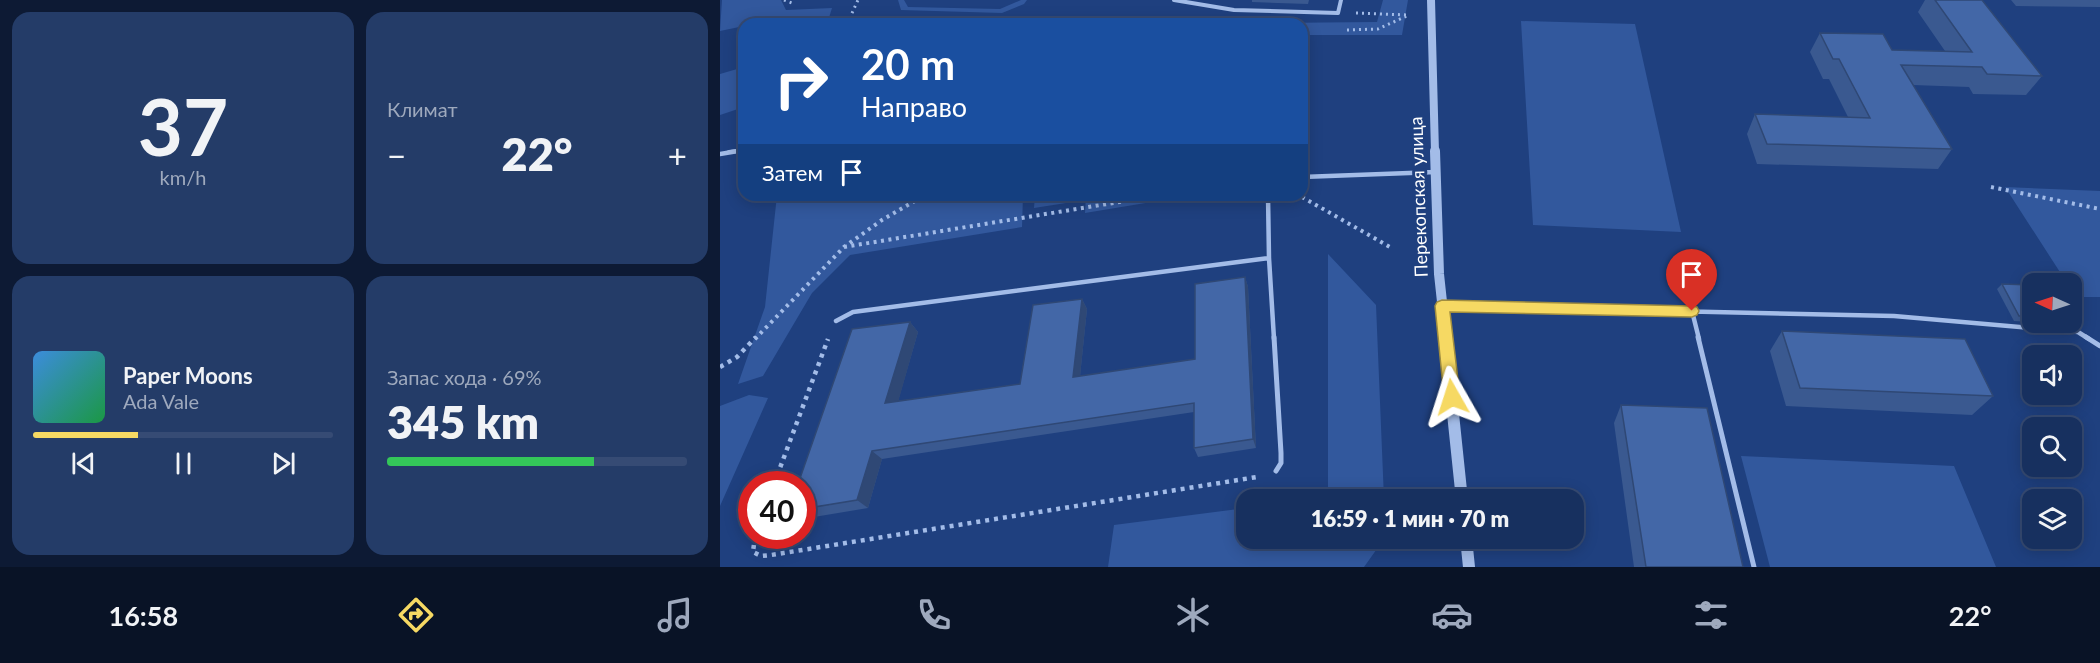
<!DOCTYPE html>
<html lang="ru">
<head>
<meta charset="utf-8">
<style>
  body { margin:0; font-family:Lato,sans-serif; background:#243c68; color:#f1f3f6; height:100vh; display:flex; flex-direction:column; font-size:22px; white-space:nowrap }
  * { box-sizing:border-box; margin:0 }
  p { font-size:20px; color:#9ea9bd }
  .icon { flex:none; width:33px; height:33px; fill:none; stroke:currentColor; stroke-width:2; stroke-linecap:round; stroke-linejoin:round }
  .map { position:relative; flex:1; overflow:hidden }
  .drawer { display:flex; flex-direction:column; gap:12px; padding:12px; background:#0d1a34; width:720px }
  .drawer>* { flex:none }
  .banner { position:absolute; left:18px; top:18px; width:570px; height:183px; border-radius:18px; box-shadow:0 3px 15px #0003,0 0 0 2px #364b74; background:#1a4fa0; color:#fff; overflow:hidden }
  .needle { width:39px; rotate:273deg }
  .controls { position:absolute; left:1302px; top:273px; display:grid; gap:12px }
  .controls a { display:grid; place-items:center; width:60px; height:60px; border-radius:12px; background:#17305f; box-shadow:0 3px 15px #0003,0 0 0 2px #364b74; font-size:30px }
  .speed { position:absolute; left:18px; top:471px; display:flex; gap:12px; font-size:30px; font-weight:700; text-align:center }
  .speed>* { display:grid; place-content:center; width:78px; height:78px; border-radius:50%; background:#17305f; box-shadow:0 3px 15px #0003,0 0 0 2px #364b74; line-height:1 }
  .speed .limit { border:9px solid #d22; background:#fff; color:#111 }
  .pin { position:absolute; display:grid; place-items:center; width:51px; height:51px; color:#fff; margin:-62px -26px; border-radius:50% 50% 50% 0; rotate:-45deg; box-shadow:0 0 6px #0007 }
  .pin .icon { rotate:45deg }
  .me { position:absolute; width:66px; margin:-33px; rotate:354deg; stroke-linejoin:round; filter:drop-shadow(0 0 4px #0008) }
  .turn { display:flex; align-items:center; gap:21px; height:126px; padding:0 24px; font-size:27px }
  .turn .icon { width:78px; height:78px; stroke-width:2.5 }
  .turn b { display:block; font-size:42px; line-height:51px }
  .then { display:flex; align-items:center; height:57px; padding:0 24px; background:#0003; gap:12px; font-size:22px }
  .big { font-size:45px; font-weight:800; line-height:1.1 }
  .drawer .card { flex:1; display:flex; flex-direction:column; justify-content:center; gap:9px; min-width:0; padding:0 21px; border-radius:18px; background:#243c68 }
  .drawer .dial { align-items:center; gap:0 }
  .dial b { font-size:78px; line-height:1 }
  .song { display:flex; align-items:center; gap:18px }
  .cover { width:72px; height:72px; border-radius:9px; background:linear-gradient(135deg,hsl(210 70% 55%),hsl(140 70% 35%)) }
  .played { height:6px; border-radius:3px; background:linear-gradient(90deg,#f6d963 35%,#364b74 35%) }
  .keys { display:flex; justify-content:space-around; direction:ltr }
  .heat { display:flex; justify-content:space-between; align-items:center; font-size:33px; direction:ltr }
  .charge { height:9px; border-radius:4px; background:linear-gradient(90deg,#34c759 69%,#364b74 0) }
  .drawer .tiles { flex:1; display:grid; gap:12px; grid-template-columns:repeat(2,1fr) }
  .trip { position:absolute; left:516px; top:489px; width:348px; height:60px; border-radius:18px; background:#17305f; box-shadow:0 3px 15px #0003,0 0 0 2px #364b74; font-weight:800; line-height:60px; text-align:center }
  .tabs { display:flex; height:96px; justify-content:space-around; align-items:center; background:#091326; color:#9ea9bd }
  .tabs .icon { width:42px; height:42px }
  .tabs .current { color:#f6d963 }
  .tabs b { font-size:27px; color:#f1f3f6 }
  main { display:flex; flex:1; min-height:0 }
  .map>svg:first-child { display:block }
  .green { fill:#32589d }
  .lines { fill:none; stroke-linecap:round; stroke-linejoin:round }
  .path-far2 { stroke:#a3bce8; stroke-width:3; stroke-dasharray:2 4; stroke-linecap:butt }
  .path-far1 { stroke:#a3bce8; stroke-width:4; stroke-dasharray:3 4.5; stroke-linecap:butt }
  .path { stroke:#a3bce8; stroke-width:4.5; stroke-dasharray:4 5; stroke-linecap:butt }
  .service-far2 { stroke:#a3bce8; stroke-width:4 }
  .service-far1 { stroke:#a3bce8; stroke-width:4.5 }
  .service { stroke:#a3bce8; stroke-width:5 }
  .tertiary-far2 { stroke:#a3bce8; stroke-width:8 }
  .tertiary-far1 { stroke:#a3bce8; stroke-width:10 }
  .tertiary { stroke:#a3bce8; stroke-width:12 }
  .wall { fill:#3a5990 }
  .shaded-wall { fill:#2f4875 }
  .building { fill:#4367a7; stroke:#2f4875; stroke-width:1.5 }
  .route { fill:#f6d963; stroke:#a08d40; stroke-width:1.5 }
  .labels { text-anchor:middle; stroke-width:6; stroke-linejoin:round; paint-order:stroke }
  .street-label { font-size:18px; fill:#fff; stroke:#1f407f }
</style>
</head>
<body>
<main>
<section class="drawer">
<div class="tiles">
<div class="card dial"><b>37</b><p>km/h</p></div>
<div class="card"><p>Климат</p>
<div class="heat"><a>−</a><b class="big">22°</b><a>+</a></div>
</div>
<div class="card">
<div class="song"><i class="cover"></i><div><b>Paper Moons</b><p>Ada Vale</p></div></div>
<div class="played"></div>
<div class="keys"><svg class="icon" aria-label="previous" viewBox="0 0 24 24"><path d="M18 5L8 12l10 7zM5 5v14"/></svg><svg class="icon" aria-label="pause" viewBox="0 0 24 24"><path d="M8 5v14M16 5v14"/></svg><svg class="icon" aria-label="next" viewBox="0 0 24 24"><path d="M6 5l10 7-10 7zM19 5v14"/></svg></div>
</div>
<div class="card"><p>Запас хода · 69%</p><b class="big">345 km</b><div class="charge"></div></div>
</div>
</section>
<div class="map">
<svg width="1380" height="567" viewBox="0 0 1380 567">
  <rect width="100%" height="100%" fill="#1f407f"/>
  <!-- green -->
  <path class="green" d="M2,0H61L66,10L112,8L107,24H68L69,17L24,24V26L0,31Z
    M178,0H184L188,7L280,9L301,0H307L304,4L282,13L181,10Z
    M663,0H688L682,35H582V24H414L657,22Z
    M801,21L915,24L961,232L813,225Z
    M24,67V107L0,115V74Z
    M1285,187L1380,191V297H1356L1352,290V284L1347,283Z
    M57,195H303L302,227L130,255L92,293L43,376L18,384L45,307Z
    M315,195H359V201L314,208Z
    M366,195H474L365,213Z
    M608,254L656,305L664,499H589L608,497Z
    M29,395L48,398L0,506V406Z
    M1021,456L1234,466L1276,567H1050Z
    M526,508V538L664,539L644,567H388L394,525Z"/>
  <g class="lines">
    <!-- path-far2 -->
    <path class="path-far2" d="M64,0L72,3
      M636,13L688,15
      M127,24L138,0
      M627,30L658,29L689,15"/>
    <!-- path-far1 -->
    <path class="path-far1" d="M1271,187L1380,209
      M582,197L670,247
      M124,247L442,195
      M35,339L124,247L162,220L205,195"/>
    <!-- path -->
    <path class="path" d="M0,367L17,357L36,337
      M54,484L108,339
      M35,536L33,552L41,556L51,555L537,477"/>
    <!-- service-far2 -->
    <path class="service-far2" d="M454,0L514,10L618,13L621,0
      M9,152L24,150"/>
    <!-- service-far1 -->
    <path class="service-far1" d="M0,154L18,151
      M582,177L716,172
      M548,195L549,258
      M722,306L1174,316L1358,332L1369,339
      M972,311L979,339
      M116,321L133,312L549,258L554,339"/>
    <!-- service -->
    <path class="service" d="M554,337L561,453V463L556,471
      M978,337L1034,567
      M1366,337L1380,346"/>
    <!-- tertiary-far2 -->
    <path class="tertiary-far2" d="M711,0L715,152"/>
    <!-- tertiary-far1 -->
    <path class="tertiary-far1" d="M715,151L719,274L726,339"/>
    <!-- tertiary -->
    <path class="tertiary" d="M725,337L742,500
      M746,538L749,567"/>
  </g>
  <!-- wall -->
  <path class="wall" d="M532,0H589L588,4L532,2Z
    M1205,0H1262L1322,76L1306,95L1253,94L1249,87L1193,85L1232,149L1218,169L1037,164L1027,134L1035,114L1128,117L1109,79H1103L1090,52L1100,33L1172,50L1225,51L1198,12Z
    M1291,0H1380V7L1296,6Z
    M525,277L528,287L536,448L478,457L474,448V412L162,459L148,508L82,519V484L190,322L198,332L178,401L300,384L362,299L367,309L360,376L475,359Z
    M1282,284L1312,285V322L1294,321L1277,289Z
    M1062,331L1273,396L1252,415L1066,406L1050,351Z
    M901,405L1023,567H914L894,423Z"/>
  <!-- shaded-wall -->
  <path class="shaded-wall" d="M525,277L528,287L536,448L533,439Z
    M362,299L367,309L359,386L353,377Z
    M190,322L198,332L175,413L165,403Z
    M152,451L162,459L148,508L137,500Z"/>
  <!-- building -->
  <path class="building" d="M1215,0H1262L1322,76L1267,74L1262,67L1181,65L1232,149L1047,144L1035,114L1150,118L1119,59H1113L1100,33L1163,34L1172,50L1252,52Z
    M525,277L533,439L474,448V403L152,451L137,500L82,509V484H78L132,329L190,322L165,403L300,384L313,305L362,299L353,377L475,359V284Z
    M1282,284L1312,285V316H1299Z
    M1062,331L1245,339L1273,396L1080,388Z
    M901,405L987,408L1023,567H926Z"/>
  <!-- route -->
  <path class="route" d="M722,300L972,306L977,307L979,311L977,315L972,317L730,312L740,397L737,402L732,404L727,402L724,397L715,306L717,302Z"/>
  <g class="labels">
    <!-- street labels -->
    <g class="street-label">
      <text transform="translate(699 197) rotate(-92)" y="6">Перекопская улица</text>
    </g>
  </g>
</svg>
<div class="controls">
<a><svg class="needle" viewBox="-14 -14 28 28"><path d="M0-13l5 13h-10z" fill="#e53935"/><path d="M0 13l5-13h-10z" fill="#9ea9bd"/></svg></a>
<a><svg class="icon" aria-label="sound" viewBox="0 0 24 24"><path d="M4 9h4l5-4v14l-5-4H4zM17 9q2 3 0 6"/></svg></a>
<a><svg class="icon" aria-label="search" viewBox="0 0 24 24"><circle cx="10" cy="10" r="6"/><path d="M15 15l6 6"/></svg></a>
<a><svg class="icon" aria-label="layers" viewBox="0 0 24 24"><path d="M12 4l9 5-9 5-9-5zM3 14l9 5 9-5"/></svg></a>
</div>
<div class="speed"><div class="limit">40</div></div>
<div class="pin" style="left:972px;top:311px;background:#d93025"><svg class="icon" aria-label="arrive" viewBox="0 0 24 24"><path d="M6 21V4h12l-3 4 3 4H6"/></svg></div>
<svg class="me" style="left:732px;top:397px" viewBox="-20 -20 40 40"><path d="M0-17L14 15 0 8-14 15z" fill="#f6d963" stroke="#fff" stroke-width="4"/></svg>
<div class="trip">16:59 · 1 мин · 70 m</div>
<div class="banner">
<div class="turn"><svg class="icon" aria-label="right" viewBox="0 0 24 24"><path d="M7 20v-9h11M14 6l5 5-5 5"/></svg><div><b>20 m</b>Направо</div></div>
<div class="then">Затем<svg class="icon" aria-label="arrive" viewBox="0 0 24 24"><path d="M6 21V4h12l-3 4 3 4H6"/></svg></div>
</div>
</div>
</main>
<nav class="tabs">
<b>16:58</b>
<svg class="icon current" aria-label="directions" viewBox="0 0 24 24"><path d="M12 3l9 9-9 9-9-9zM9 14v-3h6M13 9l2 2-2 2"/></svg>
<svg class="icon" aria-label="music" viewBox="0 0 24 24"><path d="M9 18V5l10-2v13"/><circle cx="6" cy="18" r="3"/><circle cx="16" cy="16" r="3"/></svg>
<svg class="icon" aria-label="phone" viewBox="0 0 24 24"><path d="M5 4h4l2 5-3 2q2 4 5 5l2-3 5 2v4C11 20 4 13 5 4z"/></svg>
<svg class="icon" aria-label="climate" viewBox="0 0 24 24"><path d="M12 3v18M4 7l16 10M4 17L20 7"/></svg>
<svg class="icon" aria-label="car" viewBox="0 0 24 24"><path d="M5 17H2v-5l4-1 3-4h7l3 4 3 1v5h-3M9 17h6M6 11h13"/><circle cx="7" cy="17" r="2"/><circle cx="17" cy="17" r="2"/></svg>
<svg class="icon" aria-label="filters" viewBox="0 0 24 24"><path d="M4 7h16M4 17h16"/><circle cx="9" cy="7" r="2"/><circle cx="15" cy="17" r="2"/></svg>
<b>22°</b>
</nav>
</body>
</html>
